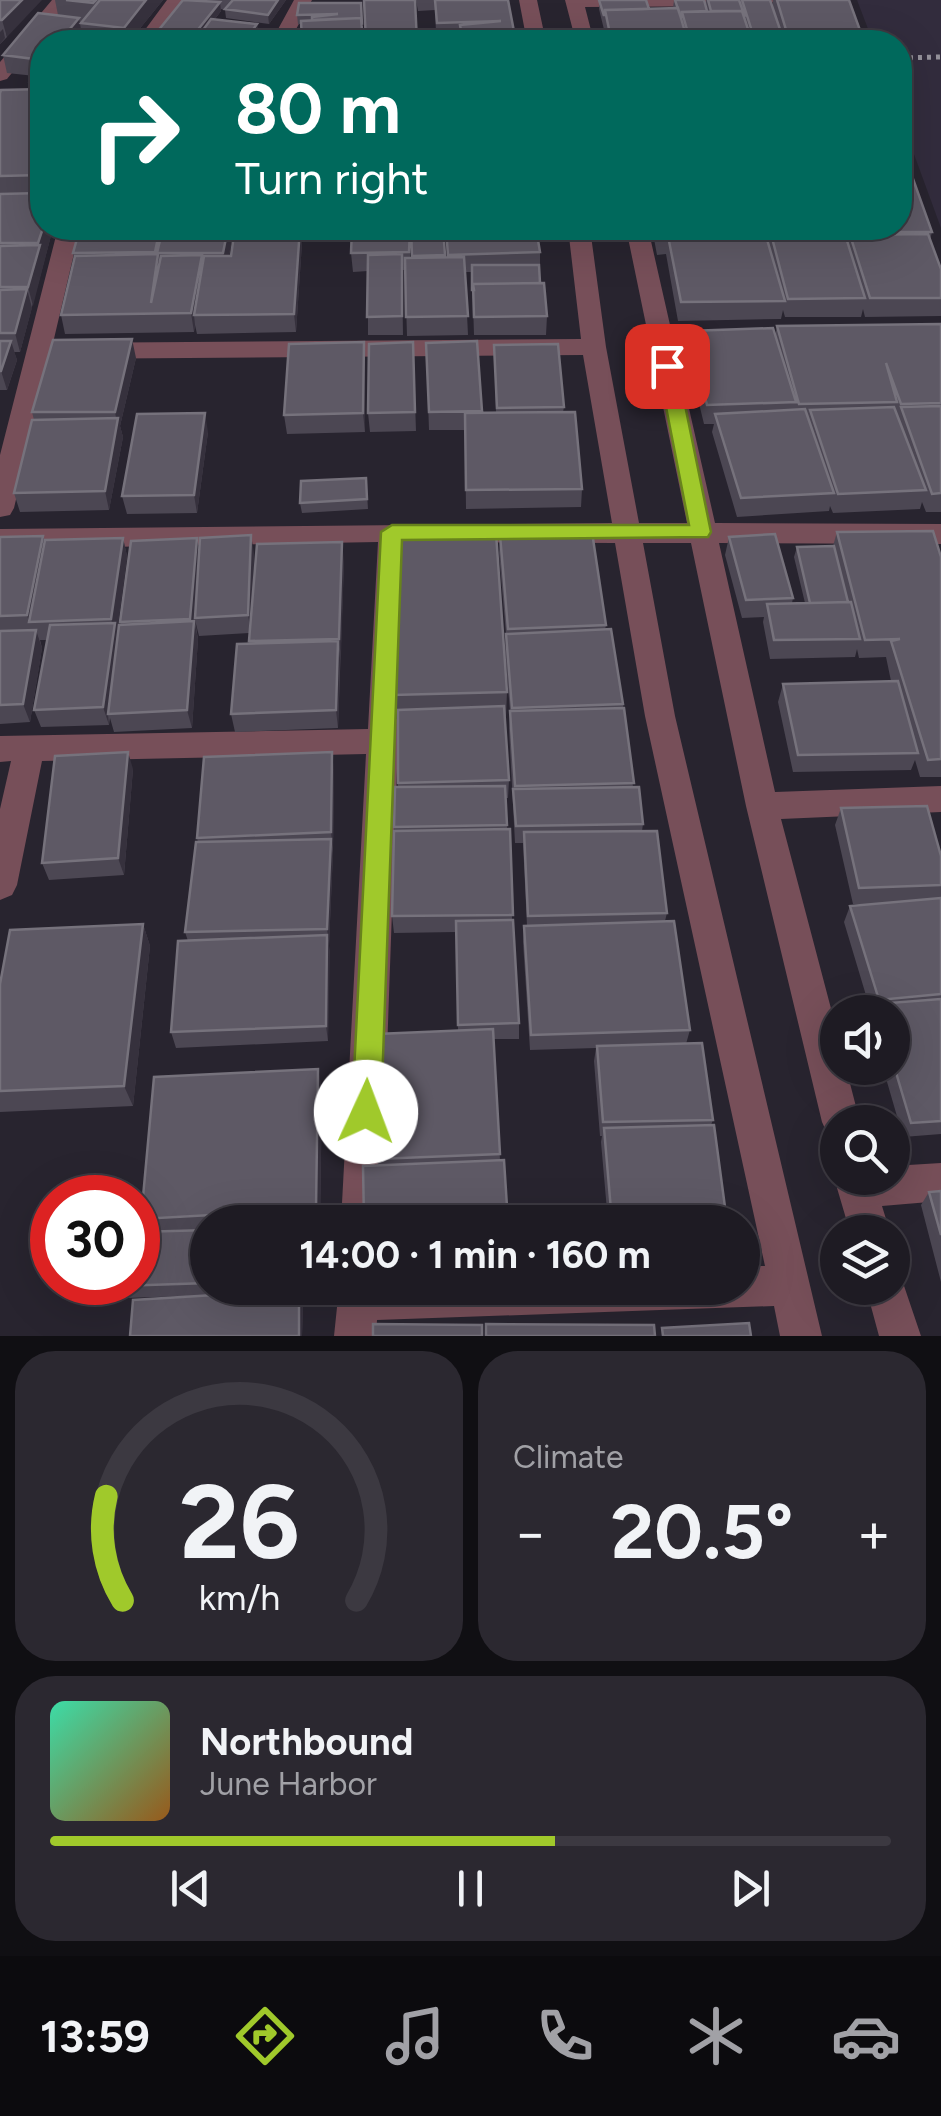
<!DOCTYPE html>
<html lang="en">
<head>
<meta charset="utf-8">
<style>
  body { margin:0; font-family:Figtree,sans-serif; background:#2b2830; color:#f1f3f6; height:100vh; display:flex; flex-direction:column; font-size:38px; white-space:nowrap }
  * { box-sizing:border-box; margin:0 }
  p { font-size:32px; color:#a1a1a6 }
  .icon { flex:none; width:55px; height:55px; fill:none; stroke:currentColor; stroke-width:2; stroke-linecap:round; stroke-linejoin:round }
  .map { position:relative; height:1336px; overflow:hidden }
  .drawer { display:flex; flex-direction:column; gap:15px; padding:15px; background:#100f13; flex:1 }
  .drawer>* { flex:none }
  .hud { position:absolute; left:30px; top:30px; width:882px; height:210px; border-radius:40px; box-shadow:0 10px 40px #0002,0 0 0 2px #3c3941; background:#00695c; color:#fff; overflow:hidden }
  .buttons { position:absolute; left:820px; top:995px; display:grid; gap:20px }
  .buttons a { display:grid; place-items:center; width:90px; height:90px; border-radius:50%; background:#1e1b23; box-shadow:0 10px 40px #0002,0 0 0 2px #3c3941; font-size:50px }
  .speed { position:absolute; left:30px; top:1175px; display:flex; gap:20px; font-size:50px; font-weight:700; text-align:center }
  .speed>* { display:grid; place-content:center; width:130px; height:130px; border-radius:50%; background:#1e1b23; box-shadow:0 10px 40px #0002,0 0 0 2px #3c3941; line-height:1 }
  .speed .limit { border:15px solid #d22; background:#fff; color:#111 }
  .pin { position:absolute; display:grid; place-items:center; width:85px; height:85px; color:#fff; margin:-42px; border-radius:20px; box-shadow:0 5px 15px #0006 }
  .me { position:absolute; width:110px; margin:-55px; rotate:2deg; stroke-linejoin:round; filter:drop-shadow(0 0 8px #0008) }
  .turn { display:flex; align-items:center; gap:35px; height:210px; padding:0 40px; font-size:45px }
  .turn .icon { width:130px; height:130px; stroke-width:2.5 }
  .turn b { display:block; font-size:70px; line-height:85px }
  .big { font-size:75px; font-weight:700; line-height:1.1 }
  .drawer .tile { flex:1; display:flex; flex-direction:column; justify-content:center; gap:15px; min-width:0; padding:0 35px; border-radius:40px; background:#2b2830 }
  .drawer .dial { align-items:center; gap:0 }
  .dial svg { height:260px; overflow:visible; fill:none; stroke:#3c3941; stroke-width:7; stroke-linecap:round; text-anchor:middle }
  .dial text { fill:#f1f3f6; stroke:none }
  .song { display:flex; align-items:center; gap:30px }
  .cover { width:120px; height:120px; border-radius:15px; background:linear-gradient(135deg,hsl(160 70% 55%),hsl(30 70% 35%)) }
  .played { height:10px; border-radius:5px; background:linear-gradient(90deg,#a0c92b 60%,#3c3941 60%) }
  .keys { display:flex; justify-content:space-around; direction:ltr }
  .heat { display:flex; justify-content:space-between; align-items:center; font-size:55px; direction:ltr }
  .drawer .tiles { flex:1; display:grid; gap:15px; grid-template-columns:1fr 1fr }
  .tile:last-child { grid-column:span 2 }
  .trip { position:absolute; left:190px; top:1205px; width:570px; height:100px; border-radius:50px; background:#1e1b23; box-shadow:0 10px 40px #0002,0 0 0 2px #3c3941; font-weight:700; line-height:100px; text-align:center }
  .dock { display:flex; height:160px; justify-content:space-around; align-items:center; background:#0c0b0e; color:#a1a1a6 }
  .dock .icon { width:70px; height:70px }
  .dock .selected { color:#a0c92b }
  .dock b { font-size:45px; color:#f1f3f6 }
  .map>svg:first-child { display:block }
  .built { fill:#322c3d }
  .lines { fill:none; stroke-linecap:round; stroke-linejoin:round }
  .path { stroke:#94919a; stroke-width:5; stroke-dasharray:4 5; stroke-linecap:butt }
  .minor { fill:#774f59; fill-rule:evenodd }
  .wall { fill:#4c4753 }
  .shaded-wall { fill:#36313d }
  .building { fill:#5e5965; stroke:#76727c; stroke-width:2.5 }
  .route { fill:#a0c92b; stroke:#68831c; stroke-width:2.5 }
</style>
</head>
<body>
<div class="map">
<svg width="941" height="1336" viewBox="0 0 941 1336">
  <rect width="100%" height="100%" fill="#28242f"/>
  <!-- built -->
  <path class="built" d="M857,0H941V228L900,116V42H873Z"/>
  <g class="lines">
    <!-- path -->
    <path class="path" d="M900,58L941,57"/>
    <!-- minor -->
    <path class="minor" d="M52,0H71L7,79L0,81V62Z
      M167,0H186L154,42H136Z
      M294,0H312L289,42H271Z
      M519,0H537L546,42H527Z
      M565,0H776L767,6L585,7L594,42H576Z
      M58,228H80L53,343L581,339L568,228H590L606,347L639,523H687L626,228H648L715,523L941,524V544L719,543L775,792L941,786V812L781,819L838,1035V1068H846L860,1122H838V1139L828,1135L822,1122L746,806L691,543H643L675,716L822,1336H780L774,1306L377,1320L376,1336H334L339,1288H742V1266H765L645,716L615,543L405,542L381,1222H341L366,754L42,761L17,885L12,895L0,900V809L11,761L0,762V736L368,729L378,542L0,549V529L612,523L583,355L49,359L14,508L10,515L0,517V455Z
      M941,1163V1201L882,1206L890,1232H850L837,1188L838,1173V1178H892V1166Z
      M892,1270L900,1274L921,1336H879L866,1288H892Z"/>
  </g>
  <!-- wall -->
  <path class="wall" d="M0,0L7,37L0,44Z
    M55,0H163L129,42H42V228H53L20,352H14L17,360L7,390H0V93L32,89L30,82L35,76L7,73L3,55L58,15Z
    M183,0H286L269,24L226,18L225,10L221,9V11L215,19L257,24L258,33L252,42H146L153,40V37Z
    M416,0H508L516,42H460V40H453L454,42H426L425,32H436L435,10L418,11Z
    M599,0L649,9L673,8L674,0H704L706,6V0H770L772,7L773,0H849L861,33L859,42H751L748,34L747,42H607L599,9Z
    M361,3L301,24H298L297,15Z
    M234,228L229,256L303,228L296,332L197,334L195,325L194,332L65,334L61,315L74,258L73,253Z
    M411,228L410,258H412L411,228H443L445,257H447L445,228L540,252V283L547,316L546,335H474L472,272H465L468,335L407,336L405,270H402L403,335H368V271L353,272L351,253Z
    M652,228H843L848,243L845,228H900L932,232L930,240L941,269V316L865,317L863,309L861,317H785L783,310L781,319L678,321L666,254L657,255Z
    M941,324V512H926L922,502L920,509L833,513L830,506L829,511L737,517L712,432L714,424H704L686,350L689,331L775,336L777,326Z
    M477,341L482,413H496L494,345L564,407L563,412L582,489L581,507L466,509L465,430H429L426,343Z
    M364,342L365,432L287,434L284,415Z
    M413,342L416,431L370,432L368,413Z
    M136,358L120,426L123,437L109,510L20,512L14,493L34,420L32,412Z
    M208,432L197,513L127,514L122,496Z
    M366,478L368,509L302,513L300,503Z
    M837,532L941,557V777H920L915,760L911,770L793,772L778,702L783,684L891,681L886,657L859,658L857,649L855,657L770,659L763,622L764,617L742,618L725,555L729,537L793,598L792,603H805L794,557L797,547L833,546Z
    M500,535L606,625L605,630L623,704L633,787L643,824L642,831L667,913L665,921L690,1030L686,1044L713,1120L711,1125L727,1222H608L601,1142L602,1136H600L594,1061L596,1048L530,1050L523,942L524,926H527L523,843H515L509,729L510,711L505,652L506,634L499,553Z
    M43,536L45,542L123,538L127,556L117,630L118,634L121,625L120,622L199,547L254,553L252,598L344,561L338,728L235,732L231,714L249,644V633L199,636L195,620L198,639L192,728L114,732L110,718L109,725L41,727L34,710L48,640H40L42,648L30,722L0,724V537Z
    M507,692L506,716H504L509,780L508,798H506L507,829H510L512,920L519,1023V1039H493L500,1160L378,1165L377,1159L458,1030L456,932L394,933L392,916L395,787H398V719H395L393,695Z
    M133,769L124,875L49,880L42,863Z
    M334,770L333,850L329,945L328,1041L176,1048L171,1032L188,941L185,932L198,842L197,838Z
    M841,808L941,856V1134L903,1137L883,1068H892V1012H871L844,922L850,906L876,904H853L835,825Z
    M143,924L150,946L133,1106L0,1112V984Z
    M322,1089L320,1222H208V1288H304L303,1293H300L303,1302L302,1336H130L217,1295L126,1298L119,1286L147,1231L141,1219Z
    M941,1191V1282L921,1205L929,1192Z"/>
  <!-- shaded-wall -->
  <path class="shaded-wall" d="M22,0H42L7,37L2,20Z
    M146,0H163L129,42H126L124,28Z
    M278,0H286L269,24L268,15Z
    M220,2L221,11L197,42H188Z
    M79,18L82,35L76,42H59Z
    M257,24L258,33L252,42H244Z
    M3,29L5,38L0,44V32Z
    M43,228H53L33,306L28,287Z
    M160,228H167L157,253L161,273L151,303L157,261L155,252Z
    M228,228H234L226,271L223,253Z
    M300,228H303L296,332L294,314Z
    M202,255L205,274L194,315L195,325L194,332L191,313Z
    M27,289L32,308L20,352L15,333Z
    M132,339L136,358L120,426L123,437L109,510L105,491L117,423L115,412Z
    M11,341L17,360L7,390L1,371Z
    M364,342L365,361V432L363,413Z
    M205,413L208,432L197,513L194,495Z
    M251,535L254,553L251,633L248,615Z
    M43,536L49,554L29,622L27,615Z
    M123,538L127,556L117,630L120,641L108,714L109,725L103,707L114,630L111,619Z
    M197,538L201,557L195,625L198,639L192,728L187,710L193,634L190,619Z
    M342,542L344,561L341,657L339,639Z
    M36,630L42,648L30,722L23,704Z
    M338,641L340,659L338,728L336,710Z
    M128,752L133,769L124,875L118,858Z
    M332,752L334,770L333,850L331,832Z
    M331,839L333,856L329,945L327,929Z
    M143,924L150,946L133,1106L124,1086Z
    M327,935L330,951L328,1041L326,1026Z
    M318,1069L322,1089L320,1222L316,1209Z
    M299,1290L303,1302L302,1336H299Z"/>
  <!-- building -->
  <path class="building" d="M0,0H22L2,20H0Z
    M66,0H96L93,3Z
    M100,0H146L124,28L81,23Z
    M183,0L220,2L188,42H146L147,40L176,42L153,37Z
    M233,0H278L268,15L225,9Z
    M364,0H415L417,42H366Z
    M435,0H508L516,42H463L460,25L501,21L437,23Z
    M599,0H646L649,9L605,10L604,16Z
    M675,0H704L707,11L682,12L681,18Z
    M708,0H739L745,17L742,11H711Z
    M742,0H770L784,41H755Z
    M777,0H849L861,33H787Z
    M299,3H361L362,25L361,18L312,20V17L338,14L297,15Z
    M678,8L685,32L610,34L605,10Z
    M742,11L749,32L688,33L682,12Z
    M38,13L79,18L59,42H42V60L3,55Z
    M361,18L363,42H302L301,21Z
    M211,19L257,24L244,42L195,41Z
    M81,31L123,37L119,42H71Z
    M425,32H452L454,42H427Z
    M42,67V84L30,82Z
    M42,89V175L0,176V93L1,90Z
    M900,176H912L932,232H856L854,228H900Z
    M42,193L43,228L38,243H0V194Z
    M80,228H160L155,252L73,253Z
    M163,228H228L223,253H157Z
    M235,228H300L294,314L194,315L204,256H231Z
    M352,228H410L409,252L351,253Z
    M411,228H443L445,255L412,256Z
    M446,228H536L540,252L448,255Z
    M657,228H781L783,235H820L785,233L783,228H843L865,298L788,299L771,234H709L766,236L785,301L681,302L668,236H659Z
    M928,234L941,269V298H870L850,235Z
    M40,245L28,287H0V246Z
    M158,254L151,303L161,256L202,255L191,313L61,315L75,256Z
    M402,254V316L367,317L368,255Z
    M464,257L468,316L406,317L405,258Z
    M472,265H539L540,283L473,284L474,290H472Z
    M544,283L547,316L474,317L473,284Z
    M27,289L15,333H0V290Z
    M941,324V403L901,404L886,363L897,402L799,404L777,326Z
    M773,328L796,402L707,405L689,331Z
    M132,339L115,412H32L53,340Z
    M0,341H11L1,371H0Z
    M477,341L482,411L429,412L426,343Z
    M364,342L363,413L284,415L289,344Z
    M413,342L415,412L368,413L369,344Z
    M558,344L564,407L497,408L494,345Z
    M941,406V493L932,494L901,407Z
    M894,407L926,490L838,494L810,410Z
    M805,409L834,493L741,498L715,414Z
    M575,412L582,489L466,490L465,413Z
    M205,413L194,495L122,496L137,414Z
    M118,418L105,491L14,493L32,420Z
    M366,478L367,499L300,503L301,481Z
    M933,531L941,557V759L928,760L891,641L900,639L865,640L837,532Z
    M592,532L606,625L508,629L500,535Z
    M496,533L507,692L393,695V536Z
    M775,534L793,598L746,600L729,537Z
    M251,535L248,615L195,618L200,538Z
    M43,536L27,615L0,616V537Z
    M123,538L111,619L29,622L45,540Z
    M197,538L190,619L120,622L131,541Z
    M342,542L339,639L249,641L257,544Z
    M834,546L848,602L810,603L797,547Z
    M851,602L860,639L774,640L767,604Z
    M194,621L187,710L108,714L119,625Z
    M115,623L103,707L34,710L50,625Z
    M611,629L623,704L512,708L506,634Z
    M36,630L23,704L0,705V631Z
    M338,641L336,710L231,714L237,644Z
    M898,681L918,753L798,755L783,684Z
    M504,706L509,780L398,783V710Z
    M624,708L634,783L515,786L510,711Z
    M128,752L118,858L42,863L55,756Z
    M332,752L331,832L197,838L204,757Z
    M505,786L507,825L394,827L395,787Z
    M639,787L643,824L516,826L513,789Z
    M927,806L941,856V885L859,888L841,808Z
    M510,829L513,915L392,916L394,831Z
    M657,831L667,913L528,916L524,832Z
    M331,839L327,929L185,932L196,842Z
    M941,898V994L879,1000L850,906Z
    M513,920L519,1023L458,1025L456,921Z
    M674,921L690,1030L531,1035L524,926Z
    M143,924L124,1086L0,1091V984L10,930Z
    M327,935L326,1026L171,1032L178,941Z
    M941,999V1121L911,1123L892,1059V1012H879L876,1004Z
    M493,1029L500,1154L377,1159V1034Z
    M702,1043L713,1120L603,1122L597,1046Z
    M318,1069L316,1209L141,1219L154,1077Z
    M714,1125L727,1222H612L604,1128Z
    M504,1160L508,1222H364L363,1166Z
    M941,1191V1235L929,1192Z
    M208,1230V1283L119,1286V1282H138V1232Z
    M299,1290V1336H130L133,1300Z
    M749,1323L751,1336H663L662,1328Z
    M373,1324L482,1325V1336H373Z
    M486,1324L654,1325L655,1336H486Z"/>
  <!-- route -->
  <path class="route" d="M667,360L677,366L711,532L708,537L402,540L381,1112L376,1121L366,1125L356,1121L352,1112L381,532L392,525H689L658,366Z"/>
</svg>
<div class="buttons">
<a><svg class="icon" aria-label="sound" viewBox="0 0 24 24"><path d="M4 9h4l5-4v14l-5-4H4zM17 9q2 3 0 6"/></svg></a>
<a><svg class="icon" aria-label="search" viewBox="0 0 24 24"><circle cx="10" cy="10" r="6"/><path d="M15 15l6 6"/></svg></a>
<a><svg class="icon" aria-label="layers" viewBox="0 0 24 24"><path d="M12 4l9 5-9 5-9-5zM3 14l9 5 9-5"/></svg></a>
</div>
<div class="speed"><div class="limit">30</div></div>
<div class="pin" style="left:667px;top:366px;background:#d93025"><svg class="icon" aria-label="arrive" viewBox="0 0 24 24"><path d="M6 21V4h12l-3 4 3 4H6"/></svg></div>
<svg class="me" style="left:366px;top:1112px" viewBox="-20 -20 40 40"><circle r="19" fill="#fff"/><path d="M0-13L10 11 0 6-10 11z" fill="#a0c92b"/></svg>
<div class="trip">14:00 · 1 min · 160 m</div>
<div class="hud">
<div class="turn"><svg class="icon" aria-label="right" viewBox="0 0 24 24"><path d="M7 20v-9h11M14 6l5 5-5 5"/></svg><div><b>80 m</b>Turn right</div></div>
</div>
</div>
<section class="drawer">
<div class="tiles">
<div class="tile dial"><svg viewBox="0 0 100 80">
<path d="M14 69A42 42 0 1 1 86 69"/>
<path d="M14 69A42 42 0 0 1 9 37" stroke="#a0c92b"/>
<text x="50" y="56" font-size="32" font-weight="700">26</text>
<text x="50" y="72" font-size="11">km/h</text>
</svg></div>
<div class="tile"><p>Climate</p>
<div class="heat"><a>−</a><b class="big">20.5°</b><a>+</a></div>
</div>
<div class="tile">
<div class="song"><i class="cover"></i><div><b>Northbound</b><p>June Harbor</p></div></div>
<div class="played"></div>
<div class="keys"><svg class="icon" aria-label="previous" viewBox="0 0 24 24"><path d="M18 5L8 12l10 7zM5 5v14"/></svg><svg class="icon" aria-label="pause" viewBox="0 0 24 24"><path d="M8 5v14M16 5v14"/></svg><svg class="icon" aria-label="next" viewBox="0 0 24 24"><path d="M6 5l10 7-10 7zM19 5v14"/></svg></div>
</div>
</div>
</section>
<nav class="dock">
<b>13:59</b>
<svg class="icon selected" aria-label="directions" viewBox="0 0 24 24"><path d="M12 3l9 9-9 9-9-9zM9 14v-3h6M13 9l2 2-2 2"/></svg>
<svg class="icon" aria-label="music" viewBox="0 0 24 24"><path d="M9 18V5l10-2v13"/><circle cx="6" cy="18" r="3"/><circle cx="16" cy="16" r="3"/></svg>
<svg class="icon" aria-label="phone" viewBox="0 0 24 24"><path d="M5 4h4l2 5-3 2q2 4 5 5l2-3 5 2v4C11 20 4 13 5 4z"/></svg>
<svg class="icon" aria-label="climate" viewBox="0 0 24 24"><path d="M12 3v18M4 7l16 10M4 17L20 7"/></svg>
<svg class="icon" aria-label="car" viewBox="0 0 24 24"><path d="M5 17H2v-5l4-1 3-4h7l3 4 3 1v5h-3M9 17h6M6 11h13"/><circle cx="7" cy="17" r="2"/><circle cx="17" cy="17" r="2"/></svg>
</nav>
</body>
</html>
